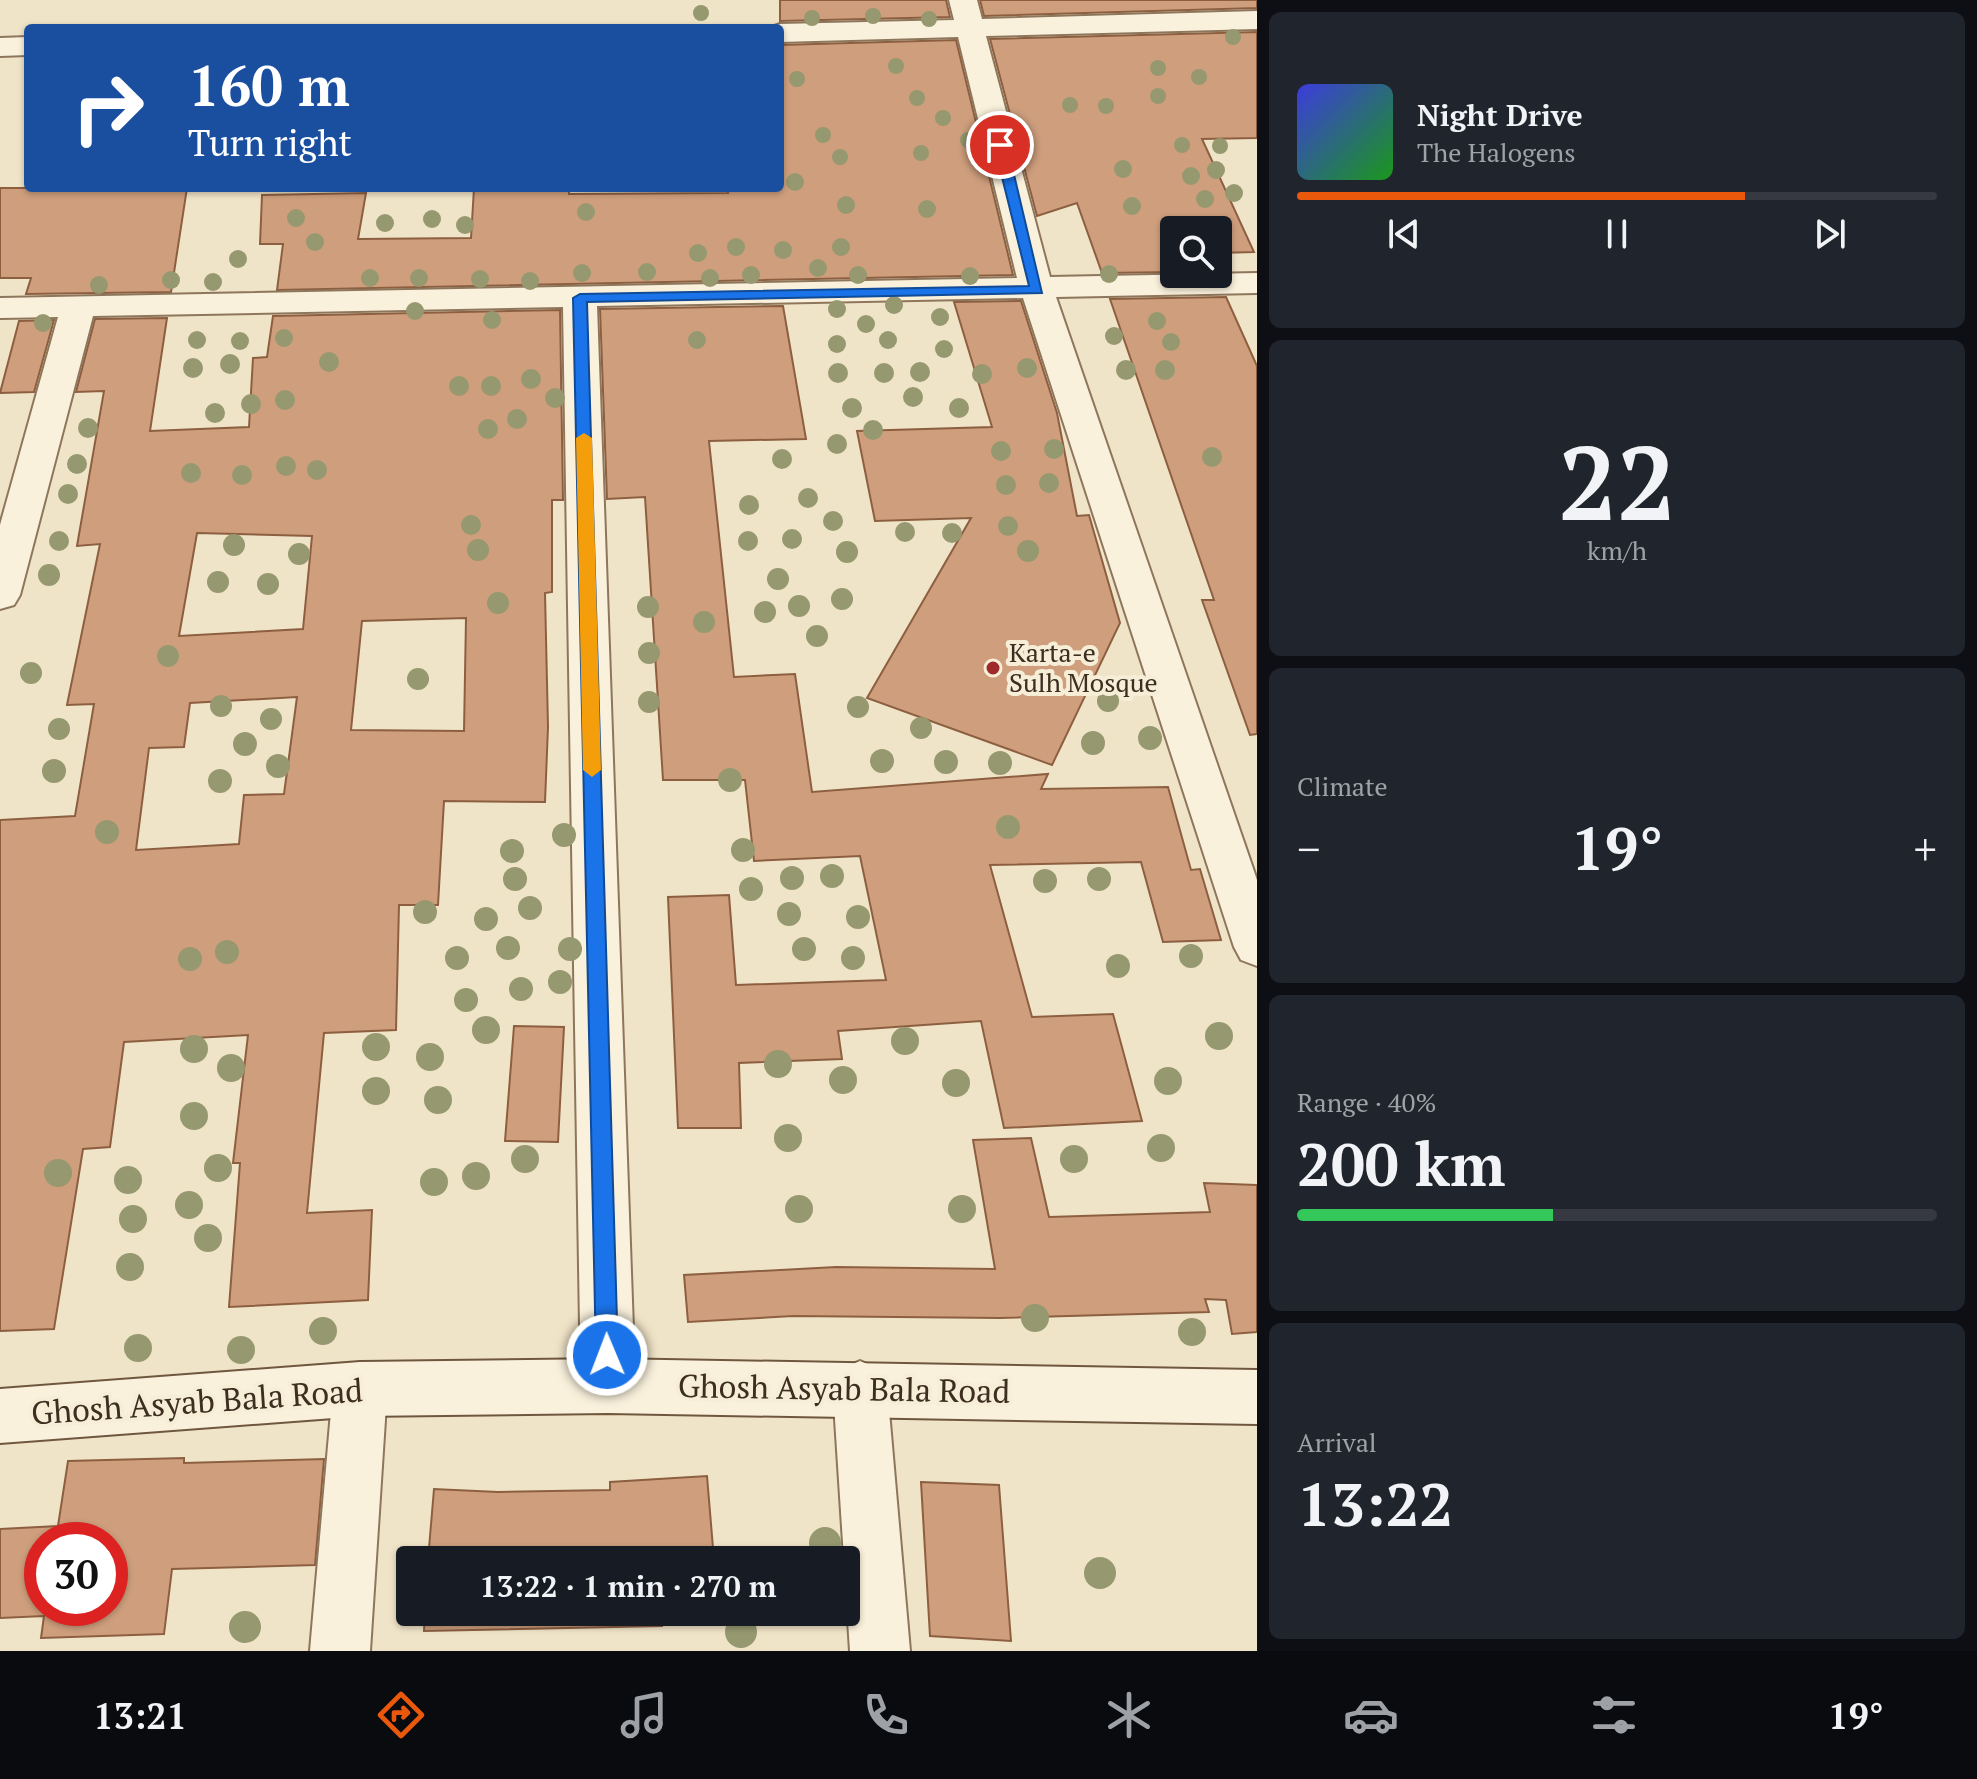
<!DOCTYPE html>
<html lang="en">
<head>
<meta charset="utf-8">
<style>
  body { margin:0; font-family:"PT Serif",serif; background:#20242c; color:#f1f3f6; height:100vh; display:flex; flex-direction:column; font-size:30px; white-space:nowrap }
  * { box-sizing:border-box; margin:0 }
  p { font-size:26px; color:#9ea1a6 }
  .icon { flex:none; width:44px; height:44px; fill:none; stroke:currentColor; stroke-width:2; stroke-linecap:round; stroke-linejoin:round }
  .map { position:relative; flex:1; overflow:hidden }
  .panel { display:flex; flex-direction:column; gap:12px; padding:12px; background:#0d0f14; width:720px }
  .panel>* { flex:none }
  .guide { position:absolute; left:24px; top:24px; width:760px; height:168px; border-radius:8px; box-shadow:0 2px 6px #0004; background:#1a4fa0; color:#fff; overflow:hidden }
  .fabs { position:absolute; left:1160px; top:216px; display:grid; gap:16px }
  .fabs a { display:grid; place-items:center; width:72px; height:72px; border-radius:8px; background:#171b24; box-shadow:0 2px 6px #0004; font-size:40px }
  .speed { position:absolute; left:24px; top:1522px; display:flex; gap:16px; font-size:40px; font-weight:700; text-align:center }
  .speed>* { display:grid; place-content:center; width:104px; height:104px; border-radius:50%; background:#171b24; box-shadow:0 2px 6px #0004; line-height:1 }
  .speed .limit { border:12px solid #d22; background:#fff; color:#111 }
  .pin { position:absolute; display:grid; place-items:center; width:68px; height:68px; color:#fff; margin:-34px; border:4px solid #fff; border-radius:50%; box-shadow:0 2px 8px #0007 }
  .me { position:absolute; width:88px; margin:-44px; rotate:359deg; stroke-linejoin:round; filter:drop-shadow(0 0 6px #0008) }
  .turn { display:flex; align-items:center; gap:28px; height:168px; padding:0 32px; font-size:36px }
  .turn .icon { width:104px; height:104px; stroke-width:2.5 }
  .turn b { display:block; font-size:56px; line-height:68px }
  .big { font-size:60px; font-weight:700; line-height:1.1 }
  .panel .tile { flex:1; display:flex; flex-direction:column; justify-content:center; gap:12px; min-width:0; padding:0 28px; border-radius:12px; background:#20242c }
  .panel .dial { align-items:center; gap:0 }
  .dial b { font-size:104px; line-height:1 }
  .song { display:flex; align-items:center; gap:24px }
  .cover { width:96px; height:96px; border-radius:12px; background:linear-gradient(135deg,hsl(240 70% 55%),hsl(120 70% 35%)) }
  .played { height:8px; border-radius:4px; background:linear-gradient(90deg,#ea580c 70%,#363941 70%) }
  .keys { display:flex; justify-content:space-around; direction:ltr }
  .heat { display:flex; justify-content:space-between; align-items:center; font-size:44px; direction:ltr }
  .charge { height:12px; border-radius:6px; background:linear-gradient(90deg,#34c759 40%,#363941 0) }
  .trip { position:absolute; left:396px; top:1546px; width:464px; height:80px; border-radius:8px; background:#171b24; box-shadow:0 2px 6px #0004; font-weight:700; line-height:80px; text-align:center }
  .tab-bar { display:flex; height:128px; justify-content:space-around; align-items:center; background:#090b0e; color:#9ea1a6 }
  .tab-bar .icon { width:56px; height:56px }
  .tab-bar .on { color:#ea580c }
  .tab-bar b { font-size:36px; color:#f1f3f6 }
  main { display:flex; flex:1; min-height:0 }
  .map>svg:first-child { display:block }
  .building { fill:#cf9f7d; stroke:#8d5f41; stroke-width:2; fill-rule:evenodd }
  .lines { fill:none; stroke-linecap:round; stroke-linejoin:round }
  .street-casing { stroke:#8d765c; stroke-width:4 }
  .secondary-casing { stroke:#6f573f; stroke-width:4 }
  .street { fill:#faf1dc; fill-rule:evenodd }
  .secondary { fill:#faf1dc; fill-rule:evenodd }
  .tree { fill:#96986f }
  .route { fill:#1a73e8; stroke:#114b97; stroke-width:2 }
  .slow { fill:#f59e0b }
  .poi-dot { fill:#9e2a2b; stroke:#f7eed8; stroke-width:3 }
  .labels { text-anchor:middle; stroke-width:8; stroke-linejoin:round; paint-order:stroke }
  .poi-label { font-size:26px; fill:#3d2e20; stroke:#f7eed8; text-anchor:start }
  .near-street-label { font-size:32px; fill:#3d2e20; stroke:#f7eed8 }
</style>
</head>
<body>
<main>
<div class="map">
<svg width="1257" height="1651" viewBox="0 0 1257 1651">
  <rect width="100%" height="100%" fill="#f0e4c8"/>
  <!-- building -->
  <path class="building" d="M780,0H946L950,17L780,21Z
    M980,0H1257V8L984,16Z
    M1257,32V138L1202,139L1254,252L1218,253V230H1174V272L1102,273L1077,203L1037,216L990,39Z
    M956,40L1013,275L277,290L283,244H260L262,195L366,193L358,239L471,238L474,188H569V194L728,193L727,188H780V45Z
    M0,188H187L171,292L26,294L31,278H0Z
    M1226,297L1257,366V734L1250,735L1202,600H1214L1110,299Z
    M1021,301L1057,413L1077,516L1089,515L1120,623L1052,765L867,698L971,518L875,521L857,431L992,427L954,302Z
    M783,306L806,439L709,441L734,677L795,674L812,792L1048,774L1041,789L1168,787L1191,870L1200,869L1221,940L1163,942L1141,862L990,865L1032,1017L1113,1014L1142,1121L1004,1128L981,1021L838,1031L842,1059L739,1063L741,1128H678L668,897L729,895L736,985L886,980L860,856L754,861L745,780H663L645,497L607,499L600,309Z
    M560,310L563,500H552V592L545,593L548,727L545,802L444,801L438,905H399L396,1030L324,1033L307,1213L372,1210L368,1300L229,1307L240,1163H233L248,1035L124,1042L110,1147L83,1149L54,1329L0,1331V820L75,816L94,704L67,705L100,544L77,546L104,391L76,392L95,319L167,318L150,431L249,427L253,358L267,357L273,316ZM197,533L312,536L303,629L179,636ZM466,618L464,731L351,730L362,621ZM297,697L284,794L244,795L239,844L136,850L149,748L184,747L190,703Z
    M54,320L34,392L0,393L19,321Z
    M514,1026L564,1027L558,1142L505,1141Z
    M1031,1138L1049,1217L1210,1212L1204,1183L1257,1185V1332L1232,1334L1226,1300L1205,1299L1209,1312L1000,1318L793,1316L688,1322L684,1275L836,1267L995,1269L973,1140Z
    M184,1458V1463L324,1459L315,1565L172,1569L164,1634L41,1638L44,1616L0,1618V1529L58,1526L68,1461ZM42,1540H110V1608H42Z
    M707,1476L714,1560H428L434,1489L498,1492L610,1490V1482Z
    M921,1482L999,1485L1011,1641L930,1636Z
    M425,1612H661L662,1626L424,1631Z"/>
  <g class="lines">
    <defs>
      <path id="street" d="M949,0H977L982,19L1257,11V29L986,36L1050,277L1257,273V293L1056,297L1257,880V966L1241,960L1234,947L1023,298L597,306L635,1386L627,1405L608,1413L589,1405L581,1386L563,307L93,316L20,595L14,605L0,609V525L58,317L0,318V298L1017,278L958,37L780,42V28H769L780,24L954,20Z
        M28,37V55L0,56V38Z
        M860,1361L879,1369L887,1388L910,1651H850L833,1388L841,1369Z
        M360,1362L379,1370L387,1389L370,1651H310L333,1389L341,1370Z"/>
      <path id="secondary" d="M608,1359L1257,1370V1424L608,1413L360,1416L0,1443V1389L360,1362Z"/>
    </defs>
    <!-- street casing -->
    <use href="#street" class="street-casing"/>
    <!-- secondary casing -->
    <use href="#secondary" class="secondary-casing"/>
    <!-- street -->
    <use href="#street" class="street"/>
    <!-- secondary -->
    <use href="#secondary" class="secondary"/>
  </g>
  <!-- trees -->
  <g class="tree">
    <circle cx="701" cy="13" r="8"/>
    <circle cx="873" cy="16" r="8"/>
    <circle cx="812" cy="18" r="8"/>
    <circle cx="929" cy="19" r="8"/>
    <circle cx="1233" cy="37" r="8"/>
    <circle cx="896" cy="66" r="8"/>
    <circle cx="1158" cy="68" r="8"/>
    <circle cx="1199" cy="77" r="8"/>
    <circle cx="797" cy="79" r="8"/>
    <circle cx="1158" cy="96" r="8"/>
    <circle cx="917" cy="98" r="8"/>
    <circle cx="1070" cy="105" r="8"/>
    <circle cx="1106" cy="106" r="8"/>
    <circle cx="943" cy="118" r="8"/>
    <circle cx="823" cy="135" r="8"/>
    <circle cx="968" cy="140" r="8"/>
    <circle cx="1182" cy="145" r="8"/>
    <circle cx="1220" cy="146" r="8"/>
    <circle cx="921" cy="153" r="8"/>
    <circle cx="840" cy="157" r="8"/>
    <circle cx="1123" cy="169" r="9"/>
    <circle cx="1216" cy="170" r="9"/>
    <circle cx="1191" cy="176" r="9"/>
    <circle cx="795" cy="182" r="9"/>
    <circle cx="1234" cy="193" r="9"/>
    <circle cx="1205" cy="199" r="9"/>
    <circle cx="846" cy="205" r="9"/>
    <circle cx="1132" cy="206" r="9"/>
    <circle cx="927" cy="209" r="9"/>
    <circle cx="586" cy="212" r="9"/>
    <circle cx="296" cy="218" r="9"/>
    <circle cx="432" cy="219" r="9"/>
    <circle cx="385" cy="223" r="9"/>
    <circle cx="465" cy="225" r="9"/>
    <circle cx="315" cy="242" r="9"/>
    <circle cx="736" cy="247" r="9"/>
    <circle cx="841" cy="247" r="9"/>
    <circle cx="783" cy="250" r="9"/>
    <circle cx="698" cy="253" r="9"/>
    <circle cx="238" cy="259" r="9"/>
    <circle cx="818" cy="268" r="9"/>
    <circle cx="647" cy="272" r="9"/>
    <circle cx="582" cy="273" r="9"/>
    <circle cx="1109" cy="274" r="9"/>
    <circle cx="751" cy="275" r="9"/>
    <circle cx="858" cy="275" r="9"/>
    <circle cx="970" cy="276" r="9"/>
    <circle cx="370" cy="278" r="9"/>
    <circle cx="419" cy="278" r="9"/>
    <circle cx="710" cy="278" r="9"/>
    <circle cx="480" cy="279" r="9"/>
    <circle cx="171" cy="280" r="9"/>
    <circle cx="530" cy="281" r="9"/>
    <circle cx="213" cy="282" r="9"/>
    <circle cx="99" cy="285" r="9"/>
    <circle cx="894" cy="305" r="9"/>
    <circle cx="837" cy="309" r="9"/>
    <circle cx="415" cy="311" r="9"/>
    <circle cx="940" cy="317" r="9"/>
    <circle cx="492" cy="320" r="9"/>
    <circle cx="1157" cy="321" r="9"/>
    <circle cx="43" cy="323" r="9"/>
    <circle cx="866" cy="324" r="9"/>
    <circle cx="1114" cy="336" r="9"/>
    <circle cx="284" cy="338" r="9"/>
    <circle cx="197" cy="340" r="9"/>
    <circle cx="697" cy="340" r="9"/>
    <circle cx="888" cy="340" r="9"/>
    <circle cx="240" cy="341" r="9"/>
    <circle cx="1171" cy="342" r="9"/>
    <circle cx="837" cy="344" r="9"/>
    <circle cx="944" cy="349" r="9"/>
    <circle cx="329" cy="362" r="10"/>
    <circle cx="230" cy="364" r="10"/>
    <circle cx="193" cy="368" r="10"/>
    <circle cx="1027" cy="368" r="10"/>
    <circle cx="1126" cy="370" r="10"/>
    <circle cx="1165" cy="370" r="10"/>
    <circle cx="920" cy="372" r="10"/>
    <circle cx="838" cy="373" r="10"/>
    <circle cx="884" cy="373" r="10"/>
    <circle cx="982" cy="374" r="10"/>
    <circle cx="531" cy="379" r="10"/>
    <circle cx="459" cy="386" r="10"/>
    <circle cx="491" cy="386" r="10"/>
    <circle cx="913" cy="397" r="10"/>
    <circle cx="555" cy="398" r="10"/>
    <circle cx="285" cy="400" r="10"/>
    <circle cx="251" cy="404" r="10"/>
    <circle cx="852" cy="408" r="10"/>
    <circle cx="959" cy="408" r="10"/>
    <circle cx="215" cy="413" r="10"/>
    <circle cx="517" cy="419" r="10"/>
    <circle cx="88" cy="428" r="10"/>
    <circle cx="488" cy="429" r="10"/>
    <circle cx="873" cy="430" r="10"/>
    <circle cx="837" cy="444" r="10"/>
    <circle cx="1054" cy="449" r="10"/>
    <circle cx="1001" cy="451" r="10"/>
    <circle cx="1212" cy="457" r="10"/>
    <circle cx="782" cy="459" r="10"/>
    <circle cx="77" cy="464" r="10"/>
    <circle cx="286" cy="466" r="10"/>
    <circle cx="317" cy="470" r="10"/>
    <circle cx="191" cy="473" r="10"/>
    <circle cx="242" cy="475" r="10"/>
    <circle cx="1049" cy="483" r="10"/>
    <circle cx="1006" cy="485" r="10"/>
    <circle cx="68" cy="494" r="10"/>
    <circle cx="808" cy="498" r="10"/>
    <circle cx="749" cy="505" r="10"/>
    <circle cx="833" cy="521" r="10"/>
    <circle cx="471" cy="525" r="10"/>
    <circle cx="1008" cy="526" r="10"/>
    <circle cx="905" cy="532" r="10"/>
    <circle cx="952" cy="533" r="10"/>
    <circle cx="792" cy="539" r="10"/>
    <circle cx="59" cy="541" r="10"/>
    <circle cx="748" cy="541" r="10"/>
    <circle cx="234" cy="545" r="11"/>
    <circle cx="478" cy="550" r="11"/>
    <circle cx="1028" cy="551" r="11"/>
    <circle cx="847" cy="552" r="11"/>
    <circle cx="299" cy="554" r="11"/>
    <circle cx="49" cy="575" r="11"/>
    <circle cx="778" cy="579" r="11"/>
    <circle cx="218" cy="582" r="11"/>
    <circle cx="268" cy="584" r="11"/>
    <circle cx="842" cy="599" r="11"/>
    <circle cx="498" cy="603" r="11"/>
    <circle cx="799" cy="606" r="11"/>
    <circle cx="648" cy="607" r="11"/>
    <circle cx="765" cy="612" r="11"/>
    <circle cx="704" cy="622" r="11"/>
    <circle cx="817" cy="636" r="11"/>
    <circle cx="649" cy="653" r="11"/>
    <circle cx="168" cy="656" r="11"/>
    <circle cx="31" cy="673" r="11"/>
    <circle cx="418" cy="679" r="11"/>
    <circle cx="1108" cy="701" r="11"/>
    <circle cx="649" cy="702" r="11"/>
    <circle cx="221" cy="706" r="11"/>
    <circle cx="858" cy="707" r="11"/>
    <circle cx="271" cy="719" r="11"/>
    <circle cx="921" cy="728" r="11"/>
    <circle cx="59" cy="729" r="11"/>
    <circle cx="1150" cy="738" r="12"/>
    <circle cx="1093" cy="743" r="12"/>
    <circle cx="245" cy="744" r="12"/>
    <circle cx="882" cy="761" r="12"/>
    <circle cx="946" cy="762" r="12"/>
    <circle cx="1000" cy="763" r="12"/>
    <circle cx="278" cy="766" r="12"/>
    <circle cx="54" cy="771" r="12"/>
    <circle cx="730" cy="780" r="12"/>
    <circle cx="220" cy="781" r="12"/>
    <circle cx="1008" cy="827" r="12"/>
    <circle cx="107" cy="832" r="12"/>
    <circle cx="564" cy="835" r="12"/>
    <circle cx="743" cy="850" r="12"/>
    <circle cx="512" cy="851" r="12"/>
    <circle cx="832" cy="876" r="12"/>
    <circle cx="792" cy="878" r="12"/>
    <circle cx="515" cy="879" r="12"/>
    <circle cx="1099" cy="879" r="12"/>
    <circle cx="1045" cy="881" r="12"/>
    <circle cx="751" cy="889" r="12"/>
    <circle cx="530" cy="908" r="12"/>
    <circle cx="425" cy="912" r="12"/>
    <circle cx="789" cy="914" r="12"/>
    <circle cx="858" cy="917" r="12"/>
    <circle cx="486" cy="919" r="12"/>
    <circle cx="508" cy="948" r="12"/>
    <circle cx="570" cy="949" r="12"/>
    <circle cx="804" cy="949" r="12"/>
    <circle cx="227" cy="952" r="12"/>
    <circle cx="1191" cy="956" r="12"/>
    <circle cx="457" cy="958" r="12"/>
    <circle cx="853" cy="958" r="12"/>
    <circle cx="190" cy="959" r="12"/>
    <circle cx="1118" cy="966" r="12"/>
    <circle cx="560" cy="982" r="12"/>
    <circle cx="521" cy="989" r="12"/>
    <circle cx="466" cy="1000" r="12"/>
    <circle cx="486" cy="1030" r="14"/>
    <circle cx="1219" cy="1036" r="14"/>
    <circle cx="905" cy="1041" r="14"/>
    <circle cx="376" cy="1047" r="14"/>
    <circle cx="194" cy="1049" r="14"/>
    <circle cx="430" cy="1057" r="14"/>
    <circle cx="778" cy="1064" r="14"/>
    <circle cx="231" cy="1068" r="14"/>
    <circle cx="843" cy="1080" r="14"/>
    <circle cx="1168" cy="1081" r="14"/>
    <circle cx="956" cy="1083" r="14"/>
    <circle cx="376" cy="1091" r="14"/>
    <circle cx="438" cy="1100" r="14"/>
    <circle cx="194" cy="1116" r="14"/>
    <circle cx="788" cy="1138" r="14"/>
    <circle cx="1161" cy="1148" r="14"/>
    <circle cx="525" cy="1159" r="14"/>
    <circle cx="1074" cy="1159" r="14"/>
    <circle cx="218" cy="1168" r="14"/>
    <circle cx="58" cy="1173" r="14"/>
    <circle cx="476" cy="1176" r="14"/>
    <circle cx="128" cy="1180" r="14"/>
    <circle cx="434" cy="1182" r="14"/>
    <circle cx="189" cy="1205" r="14"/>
    <circle cx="799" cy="1209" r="14"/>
    <circle cx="962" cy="1209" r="14"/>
    <circle cx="133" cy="1219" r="14"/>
    <circle cx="208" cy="1238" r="14"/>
    <circle cx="130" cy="1267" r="14"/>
    <circle cx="1035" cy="1318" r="14"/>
    <circle cx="323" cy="1331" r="14"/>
    <circle cx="1192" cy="1332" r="14"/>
    <circle cx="138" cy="1348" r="14"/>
    <circle cx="241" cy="1350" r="14"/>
    <circle cx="825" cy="1543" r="16"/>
    <circle cx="1100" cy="1573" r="16"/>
    <circle cx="245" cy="1627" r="16"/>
    <circle cx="741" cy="1632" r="16"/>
  </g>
  <!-- route -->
  <path class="route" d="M1000,141L1007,145L1042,293L587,302L618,1355L615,1362L607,1366L599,1362L596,1355L573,298L580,294L1029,286L994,145Z"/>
  <!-- slow -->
  <path class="slow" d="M584,433L592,438L601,770L592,777L583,770L576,438Z"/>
  <!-- markers -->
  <circle class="poi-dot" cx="993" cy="668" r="8"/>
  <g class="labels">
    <!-- poi labels -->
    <g class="poi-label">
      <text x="1009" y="662">Karta-e<tspan x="1009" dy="30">Sulh Mosque</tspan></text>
    </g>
    <!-- near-street labels -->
    <g class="near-street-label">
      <text transform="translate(844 1389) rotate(1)" y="11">Ghosh Asyab Bala Road</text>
      <text transform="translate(197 1402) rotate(-4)" y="11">Ghosh Asyab Bala Road</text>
    </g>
  </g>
</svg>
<div class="fabs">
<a><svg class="icon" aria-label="search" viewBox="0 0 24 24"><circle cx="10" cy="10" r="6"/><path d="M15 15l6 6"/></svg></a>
</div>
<div class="speed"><div class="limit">30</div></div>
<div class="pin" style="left:1000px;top:145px;background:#d93025"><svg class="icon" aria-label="arrive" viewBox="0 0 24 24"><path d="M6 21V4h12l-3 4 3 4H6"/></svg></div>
<svg class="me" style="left:607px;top:1355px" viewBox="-20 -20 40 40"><circle r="17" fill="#1a73e8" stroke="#fff" stroke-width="3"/><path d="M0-11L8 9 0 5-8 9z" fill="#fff"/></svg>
<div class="trip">13:22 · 1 min · 270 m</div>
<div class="guide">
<div class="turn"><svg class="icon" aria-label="right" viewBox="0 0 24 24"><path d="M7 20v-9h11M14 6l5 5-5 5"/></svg><div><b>160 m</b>Turn right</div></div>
</div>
</div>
<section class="panel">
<div class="tile">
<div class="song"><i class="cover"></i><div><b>Night Drive</b><p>The Halogens</p></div></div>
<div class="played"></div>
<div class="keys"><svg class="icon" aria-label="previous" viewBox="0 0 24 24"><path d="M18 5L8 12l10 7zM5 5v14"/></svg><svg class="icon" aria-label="pause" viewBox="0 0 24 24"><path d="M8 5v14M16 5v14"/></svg><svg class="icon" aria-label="next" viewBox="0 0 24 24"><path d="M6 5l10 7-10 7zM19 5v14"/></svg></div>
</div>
<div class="tile dial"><b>22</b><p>km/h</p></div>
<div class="tile"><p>Climate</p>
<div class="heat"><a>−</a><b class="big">19°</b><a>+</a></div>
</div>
<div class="tile"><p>Range · 40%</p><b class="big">200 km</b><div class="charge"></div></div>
<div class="tile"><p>Arrival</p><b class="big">13:22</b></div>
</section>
</main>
<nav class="tab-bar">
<b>13:21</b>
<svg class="icon on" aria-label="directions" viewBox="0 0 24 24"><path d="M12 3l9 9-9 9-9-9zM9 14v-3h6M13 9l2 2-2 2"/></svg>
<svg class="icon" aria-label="music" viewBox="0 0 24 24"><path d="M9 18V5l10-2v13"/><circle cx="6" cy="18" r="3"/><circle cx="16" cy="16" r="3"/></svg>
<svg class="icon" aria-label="phone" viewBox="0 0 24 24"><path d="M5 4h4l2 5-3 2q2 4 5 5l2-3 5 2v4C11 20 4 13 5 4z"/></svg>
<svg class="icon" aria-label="climate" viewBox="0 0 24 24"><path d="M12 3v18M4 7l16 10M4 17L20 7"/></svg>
<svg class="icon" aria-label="car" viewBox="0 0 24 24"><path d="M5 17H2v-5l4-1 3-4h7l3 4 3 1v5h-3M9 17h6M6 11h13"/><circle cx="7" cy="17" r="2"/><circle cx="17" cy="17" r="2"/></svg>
<svg class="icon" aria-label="filters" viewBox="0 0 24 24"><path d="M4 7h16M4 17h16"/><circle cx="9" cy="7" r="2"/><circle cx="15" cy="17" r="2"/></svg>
<b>19°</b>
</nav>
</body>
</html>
